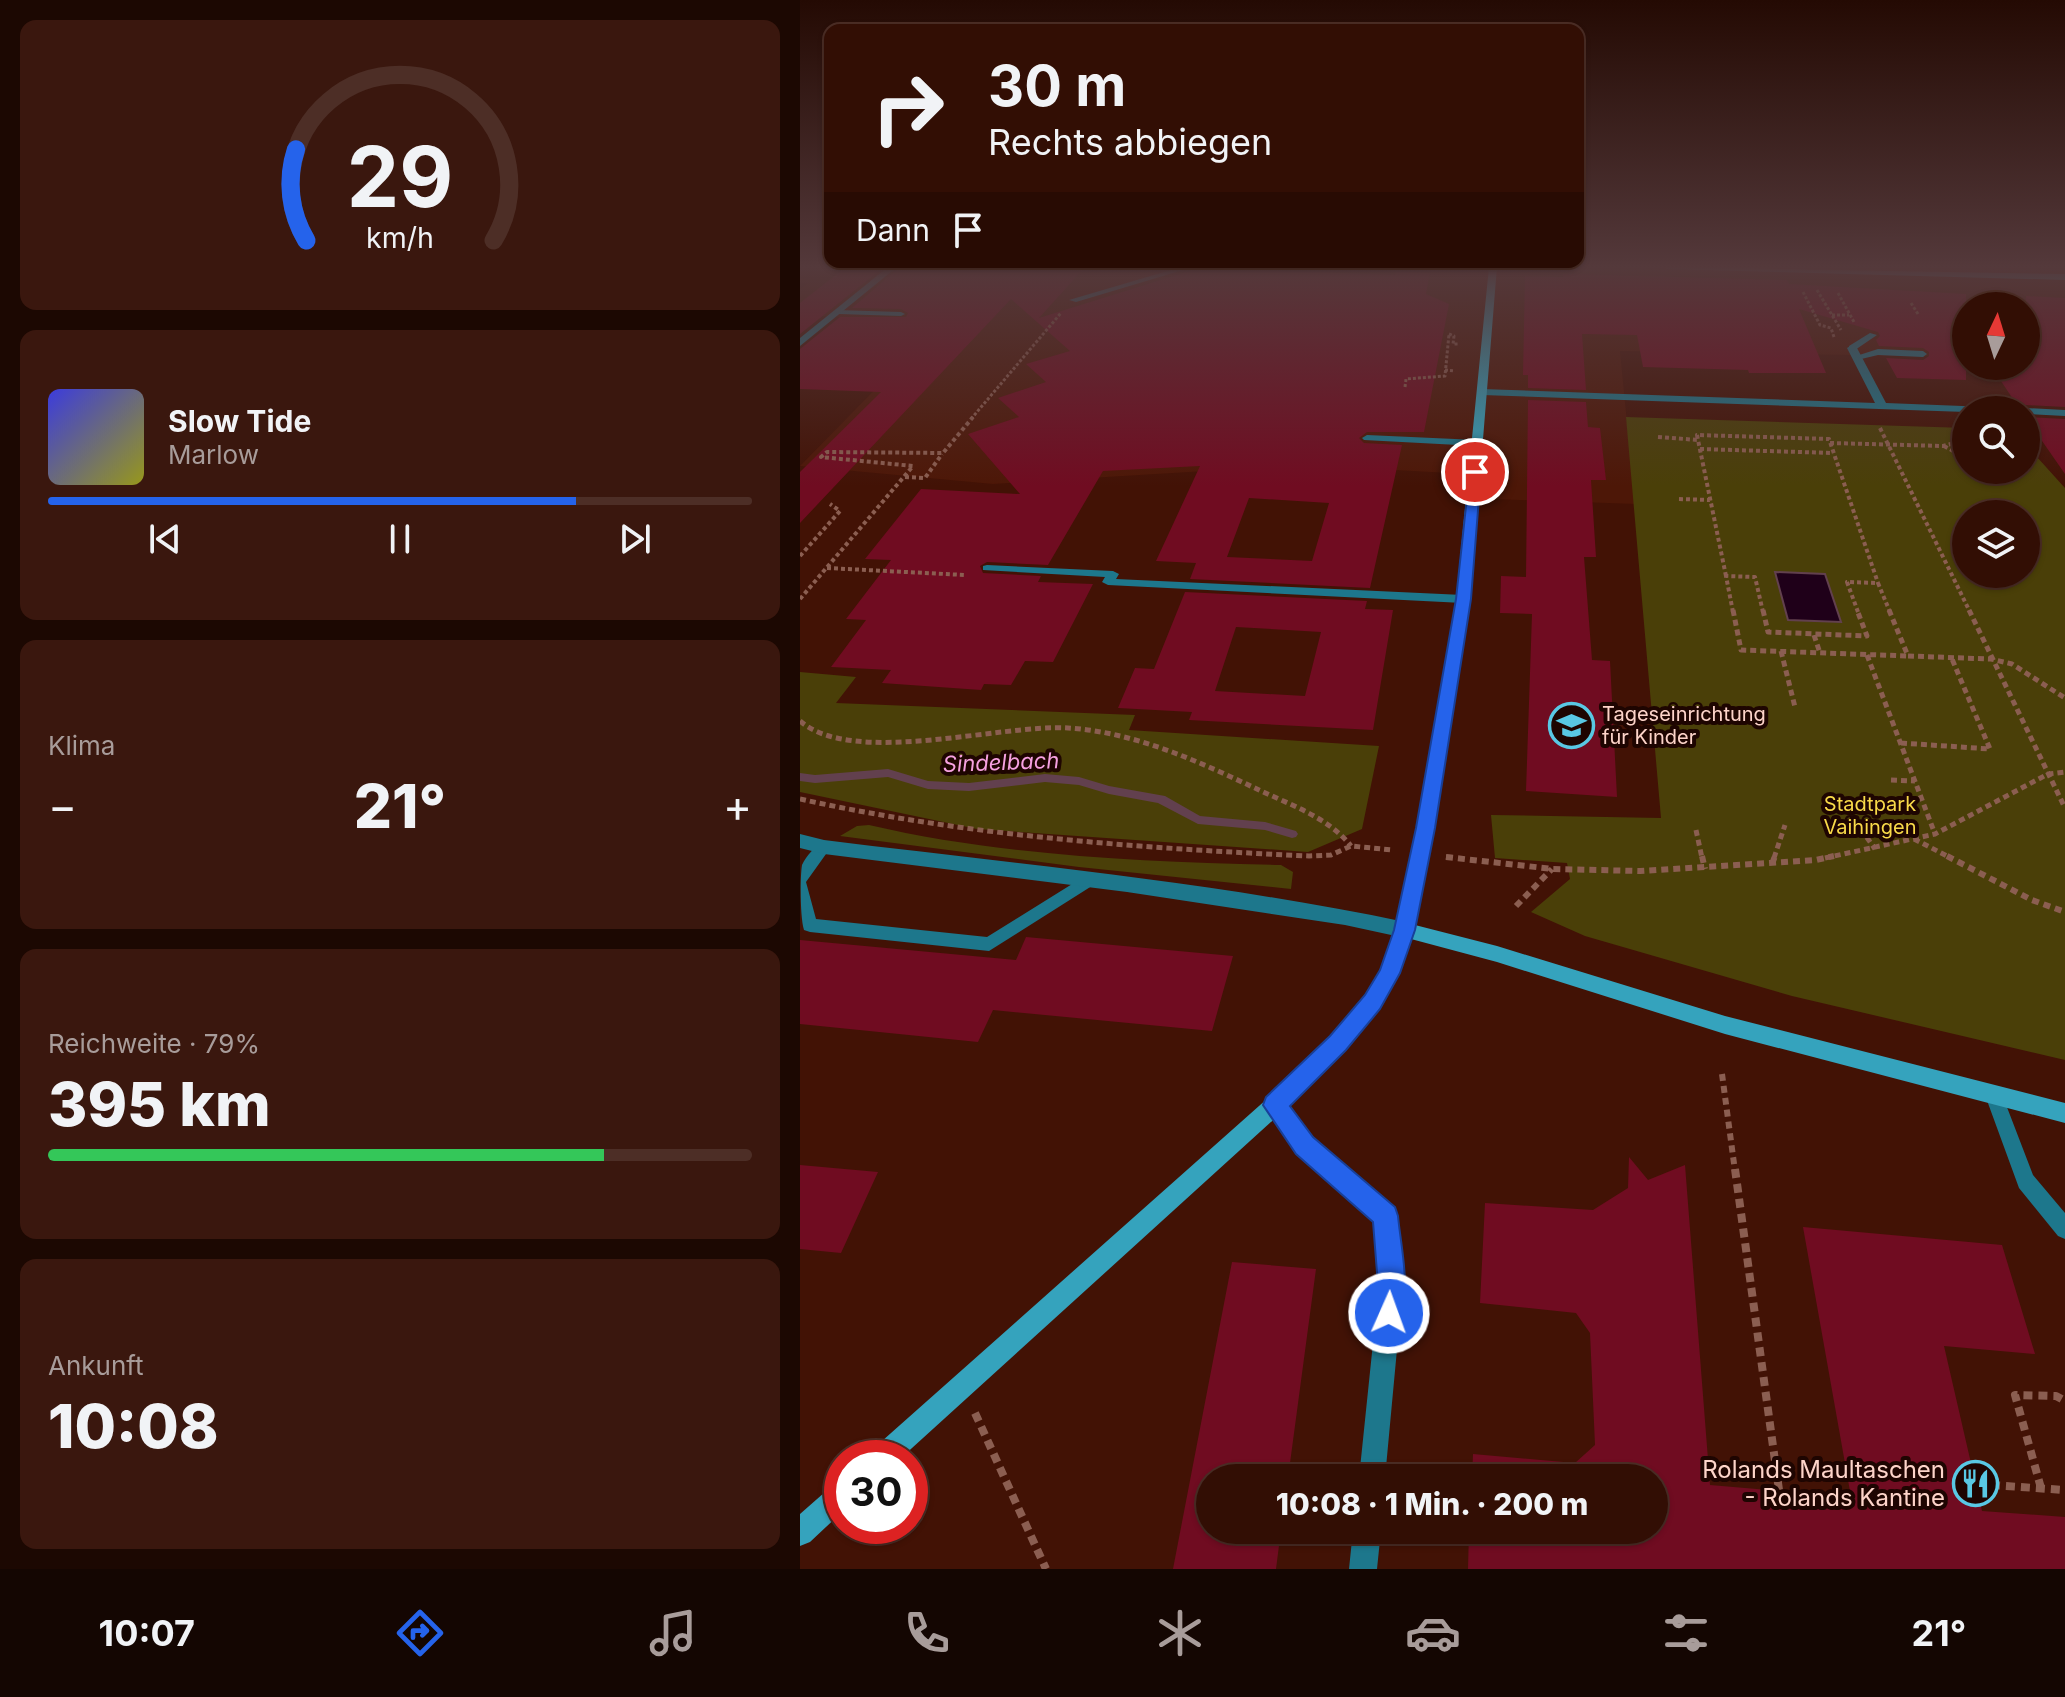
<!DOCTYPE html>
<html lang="de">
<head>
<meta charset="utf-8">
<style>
  body { margin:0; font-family:Inter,sans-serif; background:#3a170e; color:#f1f3f6; height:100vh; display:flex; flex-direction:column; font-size:30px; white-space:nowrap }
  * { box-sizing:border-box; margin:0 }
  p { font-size:26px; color:#a89c9a }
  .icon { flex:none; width:44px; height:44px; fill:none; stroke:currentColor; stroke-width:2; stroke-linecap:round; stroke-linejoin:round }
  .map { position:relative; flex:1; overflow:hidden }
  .panel { display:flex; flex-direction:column; gap:20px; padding:20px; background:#1c0802; width:800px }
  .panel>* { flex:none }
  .top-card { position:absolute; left:24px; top:24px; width:760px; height:244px; border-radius:16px; box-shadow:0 2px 6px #0004,0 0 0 2px #4d2e26; background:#320e04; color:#f1f3f6; overflow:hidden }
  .needle { width:52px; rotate:4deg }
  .controls { position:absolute; left:1152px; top:292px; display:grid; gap:16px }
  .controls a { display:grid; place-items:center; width:88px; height:88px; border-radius:50%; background:#320e04; box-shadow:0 2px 6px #0004,0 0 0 2px #4d2e26; font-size:40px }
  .speed { position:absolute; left:24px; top:1440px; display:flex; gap:16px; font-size:40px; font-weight:700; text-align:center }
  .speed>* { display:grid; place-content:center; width:104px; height:104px; border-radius:50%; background:#320e04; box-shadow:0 2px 6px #0004,0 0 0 2px #4d2e26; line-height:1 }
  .speed .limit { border:12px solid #d22; background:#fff; color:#111 }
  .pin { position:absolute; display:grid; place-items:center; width:68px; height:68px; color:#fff; margin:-34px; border:4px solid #fff; border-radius:50%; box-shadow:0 2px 8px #0007 }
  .me { position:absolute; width:88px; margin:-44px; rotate:2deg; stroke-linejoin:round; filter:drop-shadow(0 0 6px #0008) }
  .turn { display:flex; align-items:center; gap:28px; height:168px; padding:0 32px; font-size:36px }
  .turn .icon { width:104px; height:104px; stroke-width:2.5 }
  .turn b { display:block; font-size:56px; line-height:68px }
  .then { display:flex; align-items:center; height:76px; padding:0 32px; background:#0003; gap:16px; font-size:30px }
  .big { font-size:60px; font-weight:800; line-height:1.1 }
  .panel .card { flex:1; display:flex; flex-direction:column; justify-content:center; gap:12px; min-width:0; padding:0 28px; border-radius:16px; background:#3a170e }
  .panel .dial { align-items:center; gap:0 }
  .dial svg { height:208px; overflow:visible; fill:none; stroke:#4d2e26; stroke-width:7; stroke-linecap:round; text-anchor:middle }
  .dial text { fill:#f1f3f6; stroke:none }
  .song { display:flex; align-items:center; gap:24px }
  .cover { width:96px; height:96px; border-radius:12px; background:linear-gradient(135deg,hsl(240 70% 55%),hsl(60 70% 35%)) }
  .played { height:8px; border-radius:4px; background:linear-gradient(90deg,#2563eb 75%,#4d2e26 75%) }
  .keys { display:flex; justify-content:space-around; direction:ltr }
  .heat { display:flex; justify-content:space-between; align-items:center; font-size:44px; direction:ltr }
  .charge { height:12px; border-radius:6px; background:linear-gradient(90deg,#34c759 79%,#4d2e26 0) }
  .trip { position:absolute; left:396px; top:1464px; width:472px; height:80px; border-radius:40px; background:#320e04; box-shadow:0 2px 6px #0004,0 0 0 2px #4d2e26; font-weight:800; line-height:80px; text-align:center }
  .tabs { display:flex; height:128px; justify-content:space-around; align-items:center; background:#140602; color:#a89c9a }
  .tabs .icon { width:56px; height:56px }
  .tabs .selected { color:#2563eb }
  .tabs b { font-size:36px; color:#f1f3f6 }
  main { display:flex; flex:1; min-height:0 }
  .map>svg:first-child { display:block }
  .built { fill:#4d1707 }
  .green { fill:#4a3f08; fill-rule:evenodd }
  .water { fill:#1f0019; stroke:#62404e; stroke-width:2 }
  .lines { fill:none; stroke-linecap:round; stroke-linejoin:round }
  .stream { fill:#62404e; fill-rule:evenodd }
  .building { fill:#700c21; fill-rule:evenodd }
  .path-far4 { stroke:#8b5e51; stroke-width:3; stroke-dasharray:3 2; stroke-linecap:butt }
  .path-far3 { stroke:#8b5e51; stroke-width:4; stroke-dasharray:4 3; stroke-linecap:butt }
  .path-far2 { stroke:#8b5e51; stroke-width:5; stroke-dasharray:6 4; stroke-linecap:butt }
  .path-far1 { stroke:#8b5e51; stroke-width:6; stroke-dasharray:7 5; stroke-linecap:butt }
  .path { stroke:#8b5e51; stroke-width:8; stroke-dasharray:9 6; stroke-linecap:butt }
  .lane { fill:#1d778c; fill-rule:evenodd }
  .street { fill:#1d778c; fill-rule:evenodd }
  .secondary { fill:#35a3bd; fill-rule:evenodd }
  .route { fill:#2563eb; stroke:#184099; stroke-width:2 }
  .labels { text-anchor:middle; stroke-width:8; stroke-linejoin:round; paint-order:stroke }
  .poi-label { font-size:20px; fill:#fdd4c9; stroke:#1e0501; text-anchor:start }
  .park-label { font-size:20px; fill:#f9da49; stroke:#1e0501 }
  .water-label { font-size:22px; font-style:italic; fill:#f6a1e0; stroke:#1e0501 }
  .near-poi-label { font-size:24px; fill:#fdd4c9; stroke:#1e0501; text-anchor:end }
</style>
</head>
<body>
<main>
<section class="panel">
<div class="card dial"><svg viewBox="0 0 100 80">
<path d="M14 69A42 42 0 1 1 86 69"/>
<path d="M14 69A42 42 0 0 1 10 34" stroke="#2563eb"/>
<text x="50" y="56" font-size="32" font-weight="700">29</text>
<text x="50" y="72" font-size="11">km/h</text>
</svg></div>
<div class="card">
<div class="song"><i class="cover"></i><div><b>Slow Tide</b><p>Marlow</p></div></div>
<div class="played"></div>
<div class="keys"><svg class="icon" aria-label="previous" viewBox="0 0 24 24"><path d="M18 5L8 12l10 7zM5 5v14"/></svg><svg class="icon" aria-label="pause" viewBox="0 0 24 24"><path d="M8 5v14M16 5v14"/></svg><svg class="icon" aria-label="next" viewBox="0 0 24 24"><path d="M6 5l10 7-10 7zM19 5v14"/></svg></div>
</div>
<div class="card"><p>Klima</p>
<div class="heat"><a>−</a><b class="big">21°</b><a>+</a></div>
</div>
<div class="card"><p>Reichweite · 79%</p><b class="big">395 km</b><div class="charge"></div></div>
<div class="card"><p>Ankunft</p><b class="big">10:08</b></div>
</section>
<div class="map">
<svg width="1265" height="1569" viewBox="0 0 1265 1569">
  <rect width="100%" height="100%" fill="#421205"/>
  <!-- built -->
  <path class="built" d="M91,267H1265V358L1226,306H1166V357L820,351L835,504L665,498L667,474L504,465L193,484L0,466L141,322L0,315V289L7,284L0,282V279L72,282Z"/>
  <!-- green -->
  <path class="green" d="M826,417L1166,428V470H1226V445L1265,488V1060L992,996L785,936L731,912L770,879L767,863L695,858L691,815L861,818ZM1166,514H1226V574H1166Z
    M0,672L56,677L36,703L335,715L329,730L579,746L562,829L508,852L177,829L0,792Z
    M69,825C202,856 344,862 481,865L493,872L491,889L279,867L40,836L57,826Z"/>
  <!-- water -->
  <path class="water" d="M975,572L1025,574L1041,622L988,620Z"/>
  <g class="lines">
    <!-- stream -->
    <path class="stream" d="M88,769L128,781L169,783L245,774L279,777L309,786L365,796L400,816L465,822L496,831L498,834L496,837L492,838L465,830L398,824L358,803L309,794L279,785L245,782L169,791L128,789L88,777L15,783L0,781V773L15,775Z"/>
  </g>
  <!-- building -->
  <path class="building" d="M46,267H84L0,334V303Z
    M100,267H285L239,318L399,268L595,275L596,272L630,273L626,294L649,304L624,432H567L559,438L564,443L602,445L570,588L390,579L396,563L356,561L400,466L303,471L248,565L187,562L180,566L183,573L241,576L238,582L293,584L253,662L225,661L211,685L184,684L181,690L82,683L91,670L31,667L66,620L46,619L91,560L65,559L121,489L220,494L168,434L219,417L198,398L246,382L226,364L270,351L211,299L0,523V472L81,392L0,389V349L40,317H106L108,313L101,309L52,308ZM449,498L529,503L512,561L427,557Z
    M763,274L987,280L989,284L1166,294V380L1097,378L1086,358L1123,360L1129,356V352L1123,348L1079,346L1076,340L1080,336L1078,332L999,309L1026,373H949L948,370L843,367L837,335L782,334L786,390L728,388V375H723L725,276L763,277Z
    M1226,296L1265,298V407L1226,405L1219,408L1191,366H1226Z
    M728,400L786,402L788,427L800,428L806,480H791L796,557H784L792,660L810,661L817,797L726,791L732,614L700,613L701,576L726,577Z
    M1226,417L1265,419V474L1226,418Z
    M385,592L567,601L565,609L593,610L573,730L389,720L392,712L318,708L335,668L354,669ZM436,627L521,632L505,696L415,691Z
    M226,937L433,956L412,1031L193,1010L178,1042L0,1024V940L216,960Z
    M829,1157L848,1180L885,1165L910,1485L1051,1497L1003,1227L1202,1245L1235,1354L1144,1346L1182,1511L1265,1517V1569H668L669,1530H854V1478H672L673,1454L775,1463L795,1445L790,1333L776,1313L680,1303L685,1203L793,1210L828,1188Z
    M0,1165L78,1172L41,1253L0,1249Z
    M432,1262L516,1269L488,1478H410V1530H481L476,1569H373Z"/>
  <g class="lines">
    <!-- path-far4 -->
    <path class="path-far4" d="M1017,290L1041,330
      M1003,292L1020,325L1031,328L1034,337
      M1038,293L1054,322
      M1111,303L1118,314
      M1032,315H1049
      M649,334L654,336L653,344H658
      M645,370L655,371
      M605,387L606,379L645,376L649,334
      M171,419L261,313"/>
    <!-- path-far3 -->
    <path class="path-far3" d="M1080,428L1170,612
      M858,437L898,440
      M1030,443L1143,446L1166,440
      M1144,446L1166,458
      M900,449L1033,453
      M105,477L125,478L142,454
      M879,499L910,500
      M0,556L40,511L30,504
      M27,568L165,575
      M926,576L897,435L1029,439L1078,583
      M0,599L113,466L21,457L27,452L143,453L173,417
      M933,612L926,576L955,577L963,612
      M1058,612L1047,582L1078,583L1090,612"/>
    <!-- path-far2 -->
    <path class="path-far2" d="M933,610L941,650L1108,656
      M963,610L968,632L1067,636L1057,610
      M1089,610L1108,656
      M1169,610L1265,808
      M1014,635L1020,653
      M981,651L995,707
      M1067,655L1135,834
      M1108,656L1191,659L1212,664L1265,698
      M0,721C53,767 199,724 268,728C335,732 400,762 459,790C491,805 529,818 551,846
      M1101,743L1190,749L1152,659
      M1091,780L1115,781
      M0,799C168,836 337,848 509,856L531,855L551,846L593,850
      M1061,829L1075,849
      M896,830L902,858
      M1114,839L1151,858
      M646,857L656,858
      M974,858L985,825
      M1025,858L1135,834L1248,774L1265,772"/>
    <!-- path-far1 -->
    <path class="path-far1" d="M902,856L905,869
      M1147,856L1232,900L1265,912
      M646,857L753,869L840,871L1016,860L1034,856
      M972,864L975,856
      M716,906L752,869
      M922,1074L935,1171"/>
    <!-- path -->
    <path class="path" d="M935,1169L979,1490
      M175,1413L246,1569
      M1176,1484L1265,1490
      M1241,1488L1215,1395L1256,1396L1265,1401"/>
    <!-- lane -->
    <path class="lane" d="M36,310L101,312L105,314L101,316L39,314H36Z
      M1070,333L1077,335L1055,350H1049V346Z
      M1078,349L1123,351L1127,354L1123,357L1078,355L1057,360L1053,357Z
      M567,435L677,440L682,443L677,446L564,440L562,438Z
      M187,565L313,571L319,574L316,579L663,595L669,599L663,603L308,585L302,582L305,577L183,570V566Z
      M24,841L29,843L31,847L6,882L16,919L187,937L285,876L290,874L295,876L298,880L295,884L189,951L10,932L4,930C0,918 0,876 2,865C6,856 16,845 24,841Z
      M1194,1086L1200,1089L1233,1175L1265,1213V1239L1258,1236L1219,1188L1185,1095L1188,1089Z"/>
    <!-- street -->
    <path class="street" d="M88,267H97L0,346V338Z
      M381,267H393L276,302L269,300Z
      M1052,345L1057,348L1086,403L1188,407L1193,410H1166V412L682,395L677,392L682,389L1075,403L1047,348Z
      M1226,408L1265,410V416L1226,414V410H1221Z
      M0,834L24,840C217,864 415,882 605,922L611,925L614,930L611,935L605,938L545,925L327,892L24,854L0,848Z
      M475,1095L482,1098L513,1138L594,1208L597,1216L603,1285L585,1478H559L579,1285L575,1221L497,1154L465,1105L468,1098Z
      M553,1530H581L577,1569H549Z"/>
    <!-- secondary -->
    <path class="secondary" d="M689,267H697L670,599L630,853L615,925L697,946L925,1016L1265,1103V1123L925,1034L697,962L611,939L598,973L580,1008L560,1032L482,1112L101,1458H69L73,1449L468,1098L546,1020L566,996L581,970L596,930L612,853L656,599Z
      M864,267L1265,274V280L868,269Z
      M42,1481V1512L10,1542L0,1546V1514L33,1485Z"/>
  </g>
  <!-- sky -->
  <linearGradient id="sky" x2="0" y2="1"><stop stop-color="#240a03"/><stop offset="0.55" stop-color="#54393b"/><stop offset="1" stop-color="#54393b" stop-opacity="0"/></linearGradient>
  <rect width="1265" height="486" fill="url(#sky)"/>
  <!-- route -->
  <path class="route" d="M670,469L681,472L671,599L635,828L615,930L600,973L580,1009L546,1050L490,1106L513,1137L595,1207L598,1216C601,1249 612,1290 598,1322L589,1326L579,1322L575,1313L578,1285L573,1222L496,1154L463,1105L466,1097L530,1036L565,995L580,970L594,930L616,828L656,599Z"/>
  <!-- icons -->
  <defs>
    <symbol id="school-ring" viewBox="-11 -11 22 22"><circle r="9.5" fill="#1e0501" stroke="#59c8e4" stroke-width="1.5"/><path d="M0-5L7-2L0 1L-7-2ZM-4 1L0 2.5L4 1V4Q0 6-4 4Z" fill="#59c8e4"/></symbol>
    <symbol id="restaurant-ring" viewBox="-11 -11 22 22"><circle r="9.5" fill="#1e0501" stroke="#59c8e4" stroke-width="1.5"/><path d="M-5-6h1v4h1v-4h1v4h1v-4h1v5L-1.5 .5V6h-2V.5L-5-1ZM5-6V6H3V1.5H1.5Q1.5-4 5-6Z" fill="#59c8e4"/></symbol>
  </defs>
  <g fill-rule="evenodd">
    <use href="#school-ring" x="746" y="700" width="51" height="51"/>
    <use href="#restaurant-ring" x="1150" y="1458" width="51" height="51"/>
  </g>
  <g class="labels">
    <!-- poi labels -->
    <g class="poi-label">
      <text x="802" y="721">Tageseinrichtung<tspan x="802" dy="23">für Kinder</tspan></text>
    </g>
    <!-- park labels -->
    <g class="park-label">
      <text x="1070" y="811">Stadtpark<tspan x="1070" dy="23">Vaihingen</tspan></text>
    </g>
    <!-- water labels -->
    <g class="water-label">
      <text transform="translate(201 762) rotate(-2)" y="8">Sindelbach</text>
    </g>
    <!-- near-poi labels -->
    <g class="near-poi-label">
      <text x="1145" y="1478">Rolands Maultaschen<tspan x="1145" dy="28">- Rolands Kantine</tspan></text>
    </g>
  </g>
</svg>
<div class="controls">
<a><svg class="needle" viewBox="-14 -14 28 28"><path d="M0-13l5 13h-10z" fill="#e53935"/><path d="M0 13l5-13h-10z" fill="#a89c9a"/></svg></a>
<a><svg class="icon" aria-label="search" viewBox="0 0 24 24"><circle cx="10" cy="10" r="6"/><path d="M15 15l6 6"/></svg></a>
<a><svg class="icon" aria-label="layers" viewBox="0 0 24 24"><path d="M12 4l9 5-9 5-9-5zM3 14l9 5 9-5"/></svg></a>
</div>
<div class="speed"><div class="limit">30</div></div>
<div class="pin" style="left:675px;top:472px;background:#d93025"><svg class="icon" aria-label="arrive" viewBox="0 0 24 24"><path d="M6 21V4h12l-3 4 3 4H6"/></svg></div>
<svg class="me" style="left:589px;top:1313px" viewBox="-20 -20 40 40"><circle r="17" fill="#2563eb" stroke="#fff" stroke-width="3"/><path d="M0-11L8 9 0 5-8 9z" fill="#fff"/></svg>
<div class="trip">10:08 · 1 Min. · 200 m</div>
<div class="top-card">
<div class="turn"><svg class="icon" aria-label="right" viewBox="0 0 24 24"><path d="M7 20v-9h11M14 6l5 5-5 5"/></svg><div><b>30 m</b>Rechts abbiegen</div></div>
<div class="then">Dann<svg class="icon" aria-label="arrive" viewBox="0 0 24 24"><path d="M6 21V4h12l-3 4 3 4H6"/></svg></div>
</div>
</div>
</main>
<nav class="tabs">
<b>10:07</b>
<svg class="icon selected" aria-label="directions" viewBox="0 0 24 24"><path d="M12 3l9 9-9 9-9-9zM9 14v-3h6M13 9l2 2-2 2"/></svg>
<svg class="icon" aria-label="music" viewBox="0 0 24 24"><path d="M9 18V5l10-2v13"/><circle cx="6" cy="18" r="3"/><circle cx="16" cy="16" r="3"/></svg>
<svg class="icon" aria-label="phone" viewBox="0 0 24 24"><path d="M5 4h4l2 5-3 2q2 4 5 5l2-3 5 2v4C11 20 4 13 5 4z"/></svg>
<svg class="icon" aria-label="climate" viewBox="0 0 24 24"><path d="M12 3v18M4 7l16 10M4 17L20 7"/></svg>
<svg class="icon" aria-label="car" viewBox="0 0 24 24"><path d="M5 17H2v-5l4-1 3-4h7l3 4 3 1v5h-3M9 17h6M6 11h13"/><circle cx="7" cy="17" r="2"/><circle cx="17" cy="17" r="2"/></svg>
<svg class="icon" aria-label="filters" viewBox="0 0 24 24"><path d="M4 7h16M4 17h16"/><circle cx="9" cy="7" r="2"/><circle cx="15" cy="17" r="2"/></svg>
<b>21°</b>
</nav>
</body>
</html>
